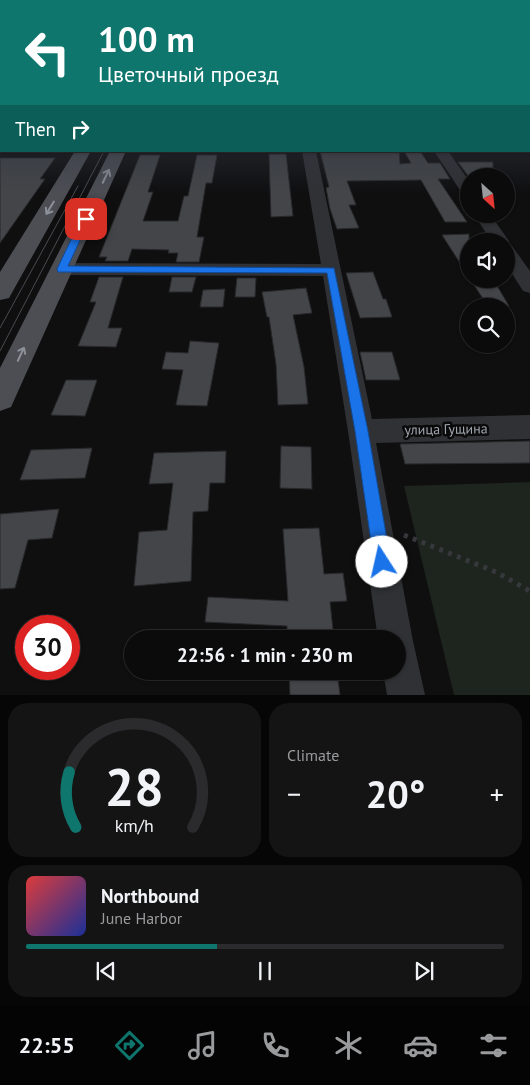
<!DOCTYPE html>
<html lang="en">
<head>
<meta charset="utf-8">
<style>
  body { margin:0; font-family:"PT Sans",sans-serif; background:#141415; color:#f1f3f6; height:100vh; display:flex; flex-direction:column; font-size:19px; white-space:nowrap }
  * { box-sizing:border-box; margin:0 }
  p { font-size:16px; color:#9a9b9d }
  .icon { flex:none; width:28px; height:28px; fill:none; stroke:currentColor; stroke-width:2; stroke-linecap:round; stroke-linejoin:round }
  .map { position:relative; height:695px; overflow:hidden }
  .drawer { display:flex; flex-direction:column; gap:8px; padding:8px; background:#060607; flex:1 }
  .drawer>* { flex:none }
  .banner { position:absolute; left:0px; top:0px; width:530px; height:152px; box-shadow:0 1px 4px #0004,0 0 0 1px #2b2b2d; background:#0f766e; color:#fff; overflow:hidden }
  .needle { width:32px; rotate:153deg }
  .tools { position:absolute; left:460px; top:168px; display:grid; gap:10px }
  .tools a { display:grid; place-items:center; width:55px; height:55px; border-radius:50%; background:#0b0b0c; box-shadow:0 1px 4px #0004,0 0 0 1px #2b2b2d; font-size:25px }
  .speed { position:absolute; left:15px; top:615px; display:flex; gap:10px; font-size:25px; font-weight:700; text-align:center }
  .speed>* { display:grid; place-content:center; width:65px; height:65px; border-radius:50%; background:#0b0b0c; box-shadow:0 1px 4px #0004,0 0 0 1px #2b2b2d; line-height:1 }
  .speed .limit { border:8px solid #d22; background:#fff; color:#111 }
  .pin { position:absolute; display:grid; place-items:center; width:42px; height:42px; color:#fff; margin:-21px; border-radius:10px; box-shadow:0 2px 8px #0006 }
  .me { position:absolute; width:55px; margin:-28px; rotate:350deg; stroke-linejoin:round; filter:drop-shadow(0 0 4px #0008) }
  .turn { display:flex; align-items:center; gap:18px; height:105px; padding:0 15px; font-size:22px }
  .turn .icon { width:65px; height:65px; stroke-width:2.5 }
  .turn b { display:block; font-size:35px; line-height:42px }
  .then { display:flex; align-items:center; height:48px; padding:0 15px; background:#0003; gap:10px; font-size:19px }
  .big { font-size:38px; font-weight:700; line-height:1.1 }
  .drawer .tile { flex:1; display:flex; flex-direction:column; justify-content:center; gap:8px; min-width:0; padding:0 18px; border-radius:20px; background:#141415 }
  .drawer .dial { align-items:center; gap:0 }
  .dial svg { height:130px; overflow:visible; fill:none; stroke:#2b2b2d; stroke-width:7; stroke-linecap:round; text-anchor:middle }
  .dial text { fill:#f1f3f6; stroke:none }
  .song { display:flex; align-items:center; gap:15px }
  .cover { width:60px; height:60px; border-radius:8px; background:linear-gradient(135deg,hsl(0 70% 55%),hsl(230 70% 35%)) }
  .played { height:5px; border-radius:2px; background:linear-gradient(90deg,#0f766e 40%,#2b2b2d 40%) }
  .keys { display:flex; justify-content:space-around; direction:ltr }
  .heat { display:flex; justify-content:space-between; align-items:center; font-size:28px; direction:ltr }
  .drawer .tiles { flex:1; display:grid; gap:8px; grid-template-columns:1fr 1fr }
  .tile:last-child { grid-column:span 2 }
  .trip { position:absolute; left:124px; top:630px; width:282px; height:50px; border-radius:25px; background:#0b0b0c; box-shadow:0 1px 4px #0004,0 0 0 1px #2b2b2d; font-weight:700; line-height:50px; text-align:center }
  .tab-bar { display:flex; height:80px; justify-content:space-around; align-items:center; background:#040405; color:#9a9b9d }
  .tab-bar .icon { width:35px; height:35px }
  .tab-bar .current { color:#0f766e }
  .tab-bar b { font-size:22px; color:#f1f3f6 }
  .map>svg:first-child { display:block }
  .green { fill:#1e241e }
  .building { fill:#434548; stroke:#29292c }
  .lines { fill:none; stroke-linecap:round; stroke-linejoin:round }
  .path { stroke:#36383c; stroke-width:5; stroke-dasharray:4 5.5; stroke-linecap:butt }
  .minor { fill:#303135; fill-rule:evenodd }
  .major { fill:#4c4e54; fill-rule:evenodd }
  .tram { stroke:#494b50; stroke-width:1 }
  .oneway { stroke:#8c9199 }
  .route { fill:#1a73e8; stroke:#114b97 }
  .labels { text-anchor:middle; stroke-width:5; stroke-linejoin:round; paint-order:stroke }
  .street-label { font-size:14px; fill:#a1a7b0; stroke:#0a0a0b }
</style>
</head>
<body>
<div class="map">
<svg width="530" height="695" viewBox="0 0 530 695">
  <rect width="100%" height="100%" fill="#0f0f10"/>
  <!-- green -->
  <path class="green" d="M530,482V695H454L404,486Z"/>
  <!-- building -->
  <path class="building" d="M320,151H399L400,164L411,163L404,151H420L428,163H440L450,179H438L467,222H445L421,180L347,181L356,205H349L359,228L337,229L330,209L326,188L329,187Z
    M269,154H286L293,216L271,217Z
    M140,155H160L148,192H153L143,221H178L184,196H188L197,155H217L212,183H206L197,237H204L199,262H176L178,253H168L169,250L132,249L128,261H105L107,257H99Z
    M0,158H55L40,179H45L0,243Z
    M458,162H493V176L469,177Z
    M469,234V277L442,235Z
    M373,272L383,299H386L392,317L360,318L346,273Z
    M99,277H123L108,328H122L116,347L78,346L96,302H90Z
    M172,277H196L192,292H169Z
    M237,278H256L255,297H235Z
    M470,279H493L509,306H488Z
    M306,288L312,313L293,315L304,367L308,404L278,405L276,364L269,317H267L262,292Z
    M225,289L223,307H200L203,290Z
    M190,341L219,343L207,406L176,405L183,370L162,369L166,352L188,353Z
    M360,352H392L400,380H366Z
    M66,380H97L85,416L51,415Z
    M530,441V463L405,464L400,444Z
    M281,446L311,447L312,489L280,488Z
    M92,448L85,478L20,480L31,450Z
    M226,451L225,483H210L208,511L193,512L191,581L134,586L139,532L167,530L173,483L149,484L154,453Z
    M59,509L52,538L28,540L15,588L0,589V514Z
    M319,528L324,574L343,573L347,601L330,602L334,639H287V626L205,622L208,597L288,601L283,529Z
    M289,671H337L340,695H290Z"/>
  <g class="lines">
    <!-- path -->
    <path class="path" d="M404,535L496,572L530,591"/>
    <!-- minor -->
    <path class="minor" d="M529,96H530V102H529Z
      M302,151H316L372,419L530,415V439L376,443L413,641L425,695H387L383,671H398V639H378L348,431L323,276L61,275L54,273L52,269L54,265L61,263L321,264Z
      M434,151H448L469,181V198L464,196Z
      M474,214H490L509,241L506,245L512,246L530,271V293L523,291L506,264V241H491Z"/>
    <!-- major -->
    <path class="major" d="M75,151H91L9,298L0,300V272Z
      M110,151H126L11,407L0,411V368Z"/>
    <!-- tram -->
    <path class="tram" d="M0,328L78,186
      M0,351L104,151"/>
  </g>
  <!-- one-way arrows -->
  <defs><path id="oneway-shaft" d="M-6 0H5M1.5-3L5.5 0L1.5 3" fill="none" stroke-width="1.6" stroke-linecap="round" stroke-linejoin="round" transform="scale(1.25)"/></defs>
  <g class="oneway">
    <use href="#oneway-shaft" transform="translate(106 176) rotate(-64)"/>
    <use href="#oneway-shaft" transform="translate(50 208) rotate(121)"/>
    <use href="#oneway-shaft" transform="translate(21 354) rotate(-65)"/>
  </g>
  <!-- sky -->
  <linearGradient id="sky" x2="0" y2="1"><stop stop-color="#080809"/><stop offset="0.5" stop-color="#313742"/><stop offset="1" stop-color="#313742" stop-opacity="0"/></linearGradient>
  <rect width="530" height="193" fill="url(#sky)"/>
  <!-- route -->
  <path class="route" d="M86,216L90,219L68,266L334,268L368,431L391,562L388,568L382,571L377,568L374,562L355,431L327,273L58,272L57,269L81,219Z"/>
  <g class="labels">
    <!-- street labels -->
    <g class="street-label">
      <text transform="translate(446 429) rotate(-1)" y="5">улица Гущина</text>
    </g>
  </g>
</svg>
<div class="tools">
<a><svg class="needle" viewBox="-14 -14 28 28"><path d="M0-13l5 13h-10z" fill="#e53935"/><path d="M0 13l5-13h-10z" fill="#9a9b9d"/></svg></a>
<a><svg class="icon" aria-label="sound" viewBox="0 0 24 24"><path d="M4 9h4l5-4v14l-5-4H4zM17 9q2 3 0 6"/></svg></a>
<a><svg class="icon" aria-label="search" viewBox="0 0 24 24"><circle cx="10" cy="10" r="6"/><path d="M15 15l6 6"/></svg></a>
</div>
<div class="speed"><div class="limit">30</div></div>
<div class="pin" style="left:86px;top:219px;background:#d93025"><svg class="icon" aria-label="arrive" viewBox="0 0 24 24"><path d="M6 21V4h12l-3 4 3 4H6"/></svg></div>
<svg class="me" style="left:382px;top:562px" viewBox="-20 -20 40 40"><circle r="19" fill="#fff"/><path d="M0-13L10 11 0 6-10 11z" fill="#1a73e8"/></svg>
<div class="trip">22:56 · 1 min · 230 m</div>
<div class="banner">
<div class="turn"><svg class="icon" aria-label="left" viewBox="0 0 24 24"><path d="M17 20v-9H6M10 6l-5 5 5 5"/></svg><div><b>100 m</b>Цветочный проезд</div></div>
<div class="then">Then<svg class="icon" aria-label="right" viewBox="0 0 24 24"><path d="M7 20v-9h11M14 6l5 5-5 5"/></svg></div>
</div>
</div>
<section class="drawer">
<div class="tiles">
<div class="tile dial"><svg viewBox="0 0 100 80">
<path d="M14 69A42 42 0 1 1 86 69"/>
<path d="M14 69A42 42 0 0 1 10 35" stroke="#0f766e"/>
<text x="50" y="56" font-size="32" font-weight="700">28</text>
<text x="50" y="72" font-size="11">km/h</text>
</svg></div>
<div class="tile"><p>Climate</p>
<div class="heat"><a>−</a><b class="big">20°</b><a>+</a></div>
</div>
<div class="tile">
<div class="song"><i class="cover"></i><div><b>Northbound</b><p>June Harbor</p></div></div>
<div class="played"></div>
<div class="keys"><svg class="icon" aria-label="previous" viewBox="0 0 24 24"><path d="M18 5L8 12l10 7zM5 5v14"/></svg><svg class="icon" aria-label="pause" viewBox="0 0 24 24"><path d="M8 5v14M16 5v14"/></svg><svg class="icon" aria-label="next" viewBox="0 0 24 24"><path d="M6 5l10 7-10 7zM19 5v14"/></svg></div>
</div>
</div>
</section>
<nav class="tab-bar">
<b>22:55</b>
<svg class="icon current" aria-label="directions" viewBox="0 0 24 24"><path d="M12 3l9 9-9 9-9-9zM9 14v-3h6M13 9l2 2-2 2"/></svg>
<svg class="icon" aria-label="music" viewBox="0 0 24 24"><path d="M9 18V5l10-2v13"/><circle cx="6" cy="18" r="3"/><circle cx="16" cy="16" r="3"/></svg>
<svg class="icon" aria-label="phone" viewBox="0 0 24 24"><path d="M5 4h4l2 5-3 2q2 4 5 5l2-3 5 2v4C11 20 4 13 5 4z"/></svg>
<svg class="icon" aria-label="climate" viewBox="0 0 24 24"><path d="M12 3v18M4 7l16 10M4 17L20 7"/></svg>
<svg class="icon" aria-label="car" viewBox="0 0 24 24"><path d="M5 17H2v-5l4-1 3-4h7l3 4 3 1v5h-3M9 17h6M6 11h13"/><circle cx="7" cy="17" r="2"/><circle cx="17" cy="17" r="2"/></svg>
<svg class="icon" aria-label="filters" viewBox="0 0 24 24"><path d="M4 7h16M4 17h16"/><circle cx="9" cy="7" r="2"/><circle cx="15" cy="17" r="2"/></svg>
</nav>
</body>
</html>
